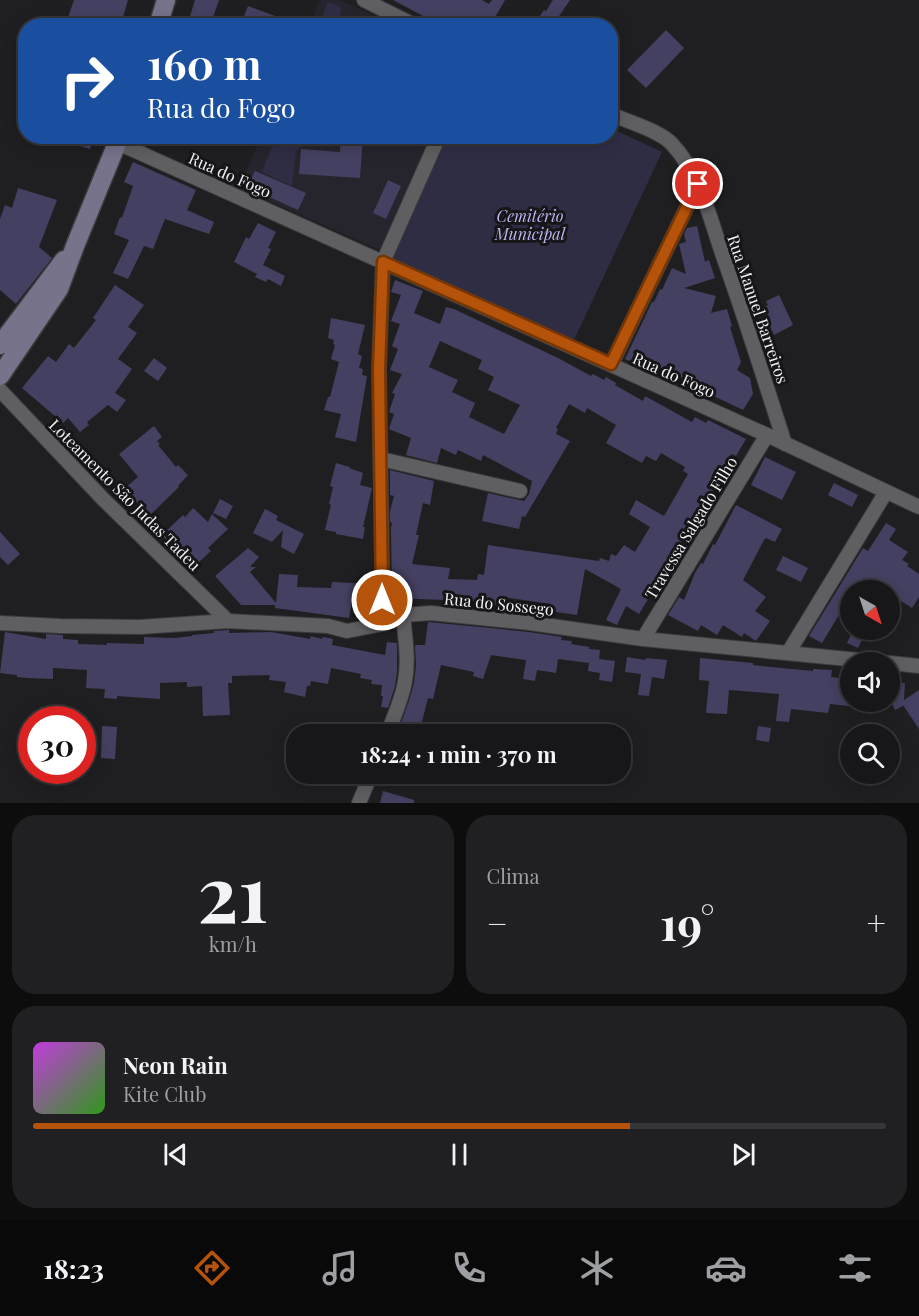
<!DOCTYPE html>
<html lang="pt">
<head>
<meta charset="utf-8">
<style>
  body { margin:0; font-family:"Playfair Display",serif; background:#202022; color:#f1f3f6; height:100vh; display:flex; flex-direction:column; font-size:22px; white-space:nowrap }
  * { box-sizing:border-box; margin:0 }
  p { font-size:20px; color:#9e9fa2 }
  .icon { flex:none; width:33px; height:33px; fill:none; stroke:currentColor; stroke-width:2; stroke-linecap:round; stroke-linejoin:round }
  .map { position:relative; height:803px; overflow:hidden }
  .sheet { display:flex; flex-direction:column; gap:12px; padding:12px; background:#0d0d0e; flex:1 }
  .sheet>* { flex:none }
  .top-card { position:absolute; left:18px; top:18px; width:600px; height:126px; border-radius:24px; box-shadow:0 3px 15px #0003,0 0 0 2px #363638; background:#1a4fa0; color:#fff; overflow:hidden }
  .needle { width:39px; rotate:141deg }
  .fabs { position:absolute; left:840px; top:580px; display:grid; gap:12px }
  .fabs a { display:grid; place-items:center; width:60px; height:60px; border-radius:50%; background:#171719; box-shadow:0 3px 15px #0003,0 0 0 2px #363638; font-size:30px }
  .speed { position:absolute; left:18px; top:706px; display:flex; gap:12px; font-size:30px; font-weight:700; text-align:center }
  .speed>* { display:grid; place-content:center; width:78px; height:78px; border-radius:50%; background:#171719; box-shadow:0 3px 15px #0003,0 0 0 2px #363638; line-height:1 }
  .speed .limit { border:9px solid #d22; background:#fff; color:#111 }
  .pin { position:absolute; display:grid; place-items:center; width:51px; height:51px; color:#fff; margin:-26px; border:3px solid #fff; border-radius:50%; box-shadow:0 2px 6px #0007 }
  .me { position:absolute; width:66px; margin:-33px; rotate:0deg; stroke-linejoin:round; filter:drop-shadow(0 0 4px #0008) }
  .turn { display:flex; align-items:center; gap:21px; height:126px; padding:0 30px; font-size:27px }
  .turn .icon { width:78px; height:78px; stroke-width:2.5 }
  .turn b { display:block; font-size:42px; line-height:51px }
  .big { font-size:45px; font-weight:700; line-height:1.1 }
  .sheet .card { flex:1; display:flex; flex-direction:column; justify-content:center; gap:9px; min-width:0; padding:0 21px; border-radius:24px; background:#202022 }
  .sheet .dial { align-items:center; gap:0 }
  .dial b { font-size:78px; line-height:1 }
  .song { display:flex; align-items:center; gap:18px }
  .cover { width:72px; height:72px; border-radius:9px; background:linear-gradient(135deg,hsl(290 70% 55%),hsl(110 70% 35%)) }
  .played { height:6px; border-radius:3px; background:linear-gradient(90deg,#b45309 70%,#363638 70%) }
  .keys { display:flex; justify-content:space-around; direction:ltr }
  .heat { display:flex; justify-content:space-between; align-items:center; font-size:33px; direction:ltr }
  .sheet .tiles { flex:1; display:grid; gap:12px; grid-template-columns:1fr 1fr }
  .card:last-child { grid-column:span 2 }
  .trip { position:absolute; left:286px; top:724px; width:345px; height:60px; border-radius:24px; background:#171719; box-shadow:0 3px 15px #0003,0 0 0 2px #363638; font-weight:700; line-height:60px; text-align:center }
  .tab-bar { display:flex; height:96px; justify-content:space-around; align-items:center; background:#09090a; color:#9e9fa2 }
  .tab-bar .icon { width:42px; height:42px }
  .tab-bar .active { color:#b45309 }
  .tab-bar b { font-size:27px; color:#f1f3f6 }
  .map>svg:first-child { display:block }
  .built { fill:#26252d }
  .green { fill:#2f2d44 }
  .building { fill:#444061; fill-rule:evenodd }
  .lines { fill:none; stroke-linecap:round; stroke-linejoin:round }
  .street-casing { stroke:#3c3c3e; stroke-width:16 }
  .secondary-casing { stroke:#3c3c3e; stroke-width:21 }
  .street { stroke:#5f5f62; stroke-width:14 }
  .secondary { stroke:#76738b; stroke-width:18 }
  .route-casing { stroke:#753606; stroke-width:15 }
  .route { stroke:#b45309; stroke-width:10 }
  .labels { text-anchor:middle; stroke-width:6; stroke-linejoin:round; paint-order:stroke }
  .street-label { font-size:16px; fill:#f0f0f2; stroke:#161618 }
  .park-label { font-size:16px; font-style:italic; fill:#bdb6f4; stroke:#161618 }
</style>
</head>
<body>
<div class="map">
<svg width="919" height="803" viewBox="0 0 919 803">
  <rect width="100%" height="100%" fill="#1f1f21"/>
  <!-- built -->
  <path class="built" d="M320,0H339L396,25L309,26Z
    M261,137H430L380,250L239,188Z"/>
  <!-- green -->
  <path class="green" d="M328,2L341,7L340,25H319Z
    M611,128L662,152L574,340L392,261L447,137L610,136Z
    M276,137H318L296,150L292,186L262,172Z"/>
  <!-- building -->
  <path class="building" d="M74,0H128L123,17L143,23V26H65Z
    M195,0H219L210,26H187Z
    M393,0H482L489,4L492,0H505L490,26H442Z
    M553,0H570L557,19L567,26H533L544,10L546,11Z
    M248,6L297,24L296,26H240Z
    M666,30L684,48L646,88L627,70Z
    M59,136H94L90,149L58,139Z
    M341,136H363L360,178L299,174L301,149L340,152Z
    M133,162L196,190L187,210L214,222L209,234L165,219L153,249L144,246L128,279L113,273L129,240L114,234L120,217L122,218L133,186L124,182Z
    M255,171L306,193L298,210L247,187Z
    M388,180L401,186L386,219L373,213Z
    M18,188L57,200L39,247L52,258L16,304L0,290V219L5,205L12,208Z
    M258,223L276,232L268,248L271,249L263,265L285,276L281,286L268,279L266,282L255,277L257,274L234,262L246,237L249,239Z
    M697,226L705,262L709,260L715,278L684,288L716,296L711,313L727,309L732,326L730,327L741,362L737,370L750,378L753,394L743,410L699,389V391L682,381L683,378L655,365L652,371L625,359L652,302H654L660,289L662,290L672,268L686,274L679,244L686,242L684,234L687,228Z
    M395,280L423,291L414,313L440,324L446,307L454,309L558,358L591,376L593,374L604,380L606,377L616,383L615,385L643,401L645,396L692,422L695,417L706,423L708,420L746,439L736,456L731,454L717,477L720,479L680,544L674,554L676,555L669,567L668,566L639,614L626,606L617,625L606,620L621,589L585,569L577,615L550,611L551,604L503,597L501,607L473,603V601L392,598L391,528L392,523L390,522V511L394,496L390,495V470L434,481L430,505L423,503L416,535H419L412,564L450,568L448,579L477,580L478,574L484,575L488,545L599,561L600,558L609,561L611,554L616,556L624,545L635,552L650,527L629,514L636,500L664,516L688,474L683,471L685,467L661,453L656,461L646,456L642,463L606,443L616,425L587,408L585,413L569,404L556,428L558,429L556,434L570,441L525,517L522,516L519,529L482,521L488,493L524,501L529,494L532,481L483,455L481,461L458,450L456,455L441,448L437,463L406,455L411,438L389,429L394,414L389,412L395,394L392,393L402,374L390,370L398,349L392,346L400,324L391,321L401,295L391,292ZM440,341L482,360L478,369L494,377L488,390L520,405L504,434L469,417L475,403L452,392L458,380L429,367Z
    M115,285L144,305L128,327L137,333L118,359L132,369L115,393L126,400L117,412L108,405L87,422L89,425L80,432L68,418L63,423L22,388L48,356L56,362L69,344L74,348L96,320L93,318Z
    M779,295L793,325L774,335L761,308L768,305L766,301Z
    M331,318L365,325L358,354L362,356L359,368L363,369L362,375L367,376L356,442L335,437L341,414L324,410L328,397H330L339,362L331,359L335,345L333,344L334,340L328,338Z
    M154,358L167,368L158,381L144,371Z
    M154,426L162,437L157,441L160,444L158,445L176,467L178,465L188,475L178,486L179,487L148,517L139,507L140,506L125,488L138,477L119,454Z
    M765,457L796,472L782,500L751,485Z
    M336,463L350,467L349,468L363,473L360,485L372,488L363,527H365L363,539L336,534V532L325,530L331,505L329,504L333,487L330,486Z
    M834,483L858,495L852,507L828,495Z
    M220,499L233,506L226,519L213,513Z
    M736,505L782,529L775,542L766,538L764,540L743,580L766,597L755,611L770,621L756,641L744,633L742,637L723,625L717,635L701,625L698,631L668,615L679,597L684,600L695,573L701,563L703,564L713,544L715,545Z
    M193,508L208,522L212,514L228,529L208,548L211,551L198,563L197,562L191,566L162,535L183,515L185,517Z
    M265,509L278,516L276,520L304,534L294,554L281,547L283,530L272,542L253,533Z
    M886,523L896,529L889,540L908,552L902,560L909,564L907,566L919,574V597L912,608L890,594V584L886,591H850V597L822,643L809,636L863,548L868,551Z
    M0,532L20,554L8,565L0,557Z
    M248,548L259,557L250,567H256L250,572L276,603L279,574L298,575L297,587L331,588L332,582L373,584L374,596L353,595L349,618L275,608V605H241L215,576Z
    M783,556L808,568L801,582L776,570Z
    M428,622L529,632L562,637L561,640L572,641L571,644L589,647V649L600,650L599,659L615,661L612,682L599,680L600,673L588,671L589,663L558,659L556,673L537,670L535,681L523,679L526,660L491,655L483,679L473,676L474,672L441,665L433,699L428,698L420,729L401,723L410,698L414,683L416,665L415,645H425Z
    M229,630V633L271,632L310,639L311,636L322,639L323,637L333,639L332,645L385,655L387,642L397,643V672L395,686L388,708L381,707L383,696H381L382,685L371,684L372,680L360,678L361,674L331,668L328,684L311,681L310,686H307L305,697L284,692L286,682L269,680L270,675L232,676V683H228L230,715L203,716L202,686L187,687V682L160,683V699L117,696V699L104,698L105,689L86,688L87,670L53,668V679L28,678L17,677V675L0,673L5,632L46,639V634L63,635V639L78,640V644L107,645V643L144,644V637L175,638L192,636V635L214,633V631Z
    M853,630H867L858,648L847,643Z
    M627,657L645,660L646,658L667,660L664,679L652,677L649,696L638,695L641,674L625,672Z
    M700,658L753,663V665L771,667L813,671V669L832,670L831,677L850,679L849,706L830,704L828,713L791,709L789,722L776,721L779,694L729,690L727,714L706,713L709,681L699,680Z
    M890,682L905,683L904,700L919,690V729L903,705V706L895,710L890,699Z
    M102,726L117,727L115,759L101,758Z
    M758,726L771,728L769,742L756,740Z
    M383,791L414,800V803H380Z"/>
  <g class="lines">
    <defs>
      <path id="street" d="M364,0L416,26
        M610,114C627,121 660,131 672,144C700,174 710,218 723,256C745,318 765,381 785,444
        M118,143L767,435L919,507
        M611,365L698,184
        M0,390L103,499L228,621
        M381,459L520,491
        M0,623L60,626L140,627L228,621L328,626L347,631L383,624L403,615L431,613L530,623L643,639L889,663
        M383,624L379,368L383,262L439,136
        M643,639L767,435
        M788,653L886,492
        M890,663L919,666
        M387,735C393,718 402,700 405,681C409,660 405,636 403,615
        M359,803L371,774"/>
      <path id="secondary" d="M158,26L166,0
        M0,345L64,260
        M0,376L59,289L75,246L120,136"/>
    </defs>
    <!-- street casing -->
    <use href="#street" class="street-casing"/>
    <!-- secondary casing -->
    <use href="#secondary" class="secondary-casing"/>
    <!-- street -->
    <use href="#street" class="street"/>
    <!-- secondary -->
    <use href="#secondary" class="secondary"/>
  </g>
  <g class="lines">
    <defs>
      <path id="route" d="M382,600L379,368L383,262L611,364L698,184"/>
    </defs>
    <!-- route casing -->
    <use href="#route" class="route-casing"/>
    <!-- route -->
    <use href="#route" class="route"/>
  </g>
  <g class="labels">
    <!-- street labels -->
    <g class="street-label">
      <text transform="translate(230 175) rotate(24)" y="6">Rua do Fogo</text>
      <text transform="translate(758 309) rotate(71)" y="6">Rua Manuel Barreiros</text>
      <text transform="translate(674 375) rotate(24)" y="6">Rua do Fogo</text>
      <text transform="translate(125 495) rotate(45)" y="6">Loteamento São Judas Tadeu</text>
      <text transform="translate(691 528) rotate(-59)" y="6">Travessa Salgado Filho</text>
      <text transform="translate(499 604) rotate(6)" y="6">Rua do Sossego</text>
    </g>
    <!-- park labels -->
    <g class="park-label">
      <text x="530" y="222">Cemitério<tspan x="530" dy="18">Municipal</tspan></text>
    </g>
  </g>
</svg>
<div class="fabs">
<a><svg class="needle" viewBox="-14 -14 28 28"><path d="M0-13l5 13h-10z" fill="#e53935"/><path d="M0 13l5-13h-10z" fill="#9e9fa2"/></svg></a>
<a><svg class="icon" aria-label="sound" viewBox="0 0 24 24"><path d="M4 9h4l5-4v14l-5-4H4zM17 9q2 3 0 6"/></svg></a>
<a><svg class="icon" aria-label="search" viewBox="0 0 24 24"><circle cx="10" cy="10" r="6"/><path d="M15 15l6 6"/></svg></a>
</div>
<div class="speed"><div class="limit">30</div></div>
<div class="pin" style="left:698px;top:184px;background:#d93025"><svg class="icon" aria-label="arrive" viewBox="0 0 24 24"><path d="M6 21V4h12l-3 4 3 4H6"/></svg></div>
<svg class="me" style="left:382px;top:600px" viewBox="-20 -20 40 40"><circle r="17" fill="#b45309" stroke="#fff" stroke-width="3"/><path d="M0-11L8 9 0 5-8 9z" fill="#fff"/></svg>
<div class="trip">18:24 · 1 min · 370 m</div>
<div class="top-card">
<div class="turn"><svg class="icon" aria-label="right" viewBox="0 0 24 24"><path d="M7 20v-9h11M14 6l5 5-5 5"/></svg><div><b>160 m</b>Rua do Fogo</div></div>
</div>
</div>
<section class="sheet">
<div class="tiles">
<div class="card dial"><b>21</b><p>km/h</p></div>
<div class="card"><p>Clima</p>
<div class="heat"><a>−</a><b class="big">19°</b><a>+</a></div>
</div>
<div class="card">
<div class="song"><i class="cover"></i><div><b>Neon Rain</b><p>Kite Club</p></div></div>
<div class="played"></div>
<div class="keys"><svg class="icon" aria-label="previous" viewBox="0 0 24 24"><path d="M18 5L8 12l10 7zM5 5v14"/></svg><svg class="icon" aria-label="pause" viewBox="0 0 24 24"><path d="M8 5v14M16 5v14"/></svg><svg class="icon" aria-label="next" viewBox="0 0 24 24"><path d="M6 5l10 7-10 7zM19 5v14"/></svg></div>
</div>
</div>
</section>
<nav class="tab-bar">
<b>18:23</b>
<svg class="icon active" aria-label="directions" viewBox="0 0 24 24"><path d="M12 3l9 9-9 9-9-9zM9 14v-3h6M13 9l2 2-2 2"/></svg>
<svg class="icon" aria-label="music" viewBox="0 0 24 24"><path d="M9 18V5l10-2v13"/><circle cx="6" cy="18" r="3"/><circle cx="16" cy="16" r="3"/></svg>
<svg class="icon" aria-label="phone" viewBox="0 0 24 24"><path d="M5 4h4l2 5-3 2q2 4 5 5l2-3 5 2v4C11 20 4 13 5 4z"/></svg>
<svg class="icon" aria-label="climate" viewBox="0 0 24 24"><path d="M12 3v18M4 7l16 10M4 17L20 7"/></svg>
<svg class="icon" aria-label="car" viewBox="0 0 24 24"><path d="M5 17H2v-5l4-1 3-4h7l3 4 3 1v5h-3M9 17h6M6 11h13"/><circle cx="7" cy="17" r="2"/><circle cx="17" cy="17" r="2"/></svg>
<svg class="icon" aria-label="filters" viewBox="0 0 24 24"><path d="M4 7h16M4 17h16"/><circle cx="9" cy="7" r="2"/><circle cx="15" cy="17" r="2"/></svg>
</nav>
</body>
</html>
